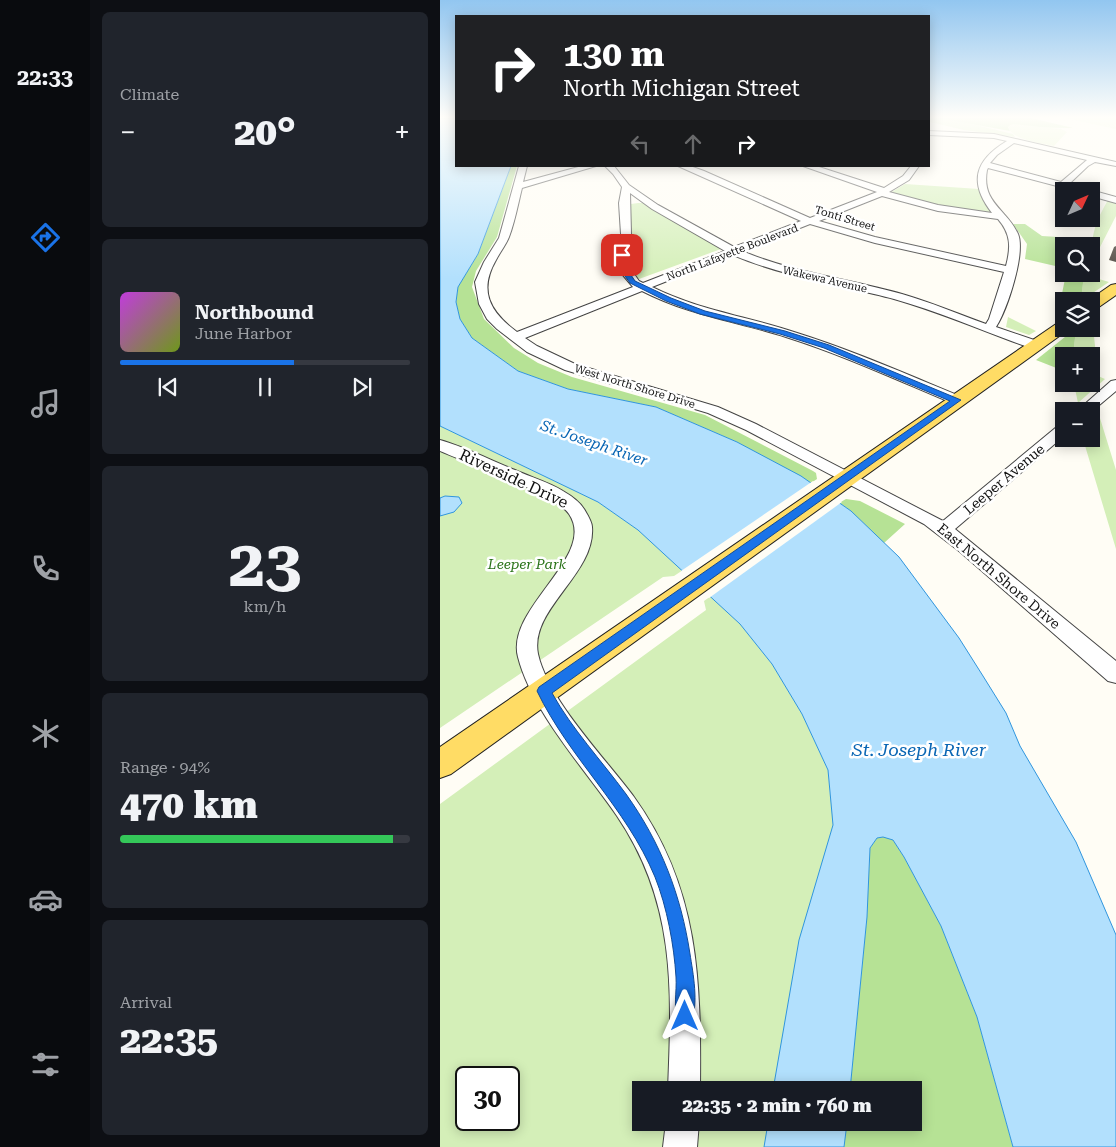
<!DOCTYPE html>
<html lang="en">
<head>
<meta charset="utf-8">
<style>
  body { margin:0; font-family:"Roboto Serif",serif; background:#20242c; color:#f1f3f6; height:100vh; display:flex; flex-direction:column; font-size:19px; white-space:nowrap }
  * { box-sizing:border-box; margin:0 }
  p { font-size:16px; color:#9ea1a6 }
  .icon { flex:none; width:28px; height:28px; fill:none; stroke:currentColor; stroke-width:2; stroke-linecap:round; stroke-linejoin:round }
  .map { position:relative; flex:1; overflow:hidden }
  .side { display:flex; flex-direction:column; gap:12px; padding:12px; background:#0d0f14; width:350px }
  .side>* { flex:none }
  .guide { position:absolute; left:15px; top:15px; width:475px; height:152px; border-radius:0px; box-shadow:0 2px 12px #0003; background:#202124; color:#fff; overflow:hidden }
  .needle { width:32px; rotate:46deg }
  .fabs { position:absolute; left:615px; top:182px; display:grid; gap:10px }
  .fabs a { display:grid; place-items:center; width:45px; height:45px; border-radius:0px; background:#171b24; box-shadow:0 2px 12px #0003; font-size:25px }
  .speed { position:absolute; left:15px; top:1066px; display:flex; gap:10px; font-size:25px; font-weight:700; text-align:center }
  .speed>* { display:grid; place-content:center; width:65px; height:65px; border-radius:50%; background:#171b24; box-shadow:0 2px 12px #0003; line-height:1 }
  .speed .limit { border:2px solid #111; border-radius:8px; background:#fff; color:#111 }
  .pin { position:absolute; display:grid; place-items:center; width:42px; height:42px; color:#fff; margin:-21px; border-radius:10px; box-shadow:0 2px 8px #0006 }
  .me { position:absolute; width:55px; margin:-28px; rotate:0deg; stroke-linejoin:round; filter:drop-shadow(0 0 4px #0008) }
  .turn { display:flex; align-items:center; gap:18px; height:105px; padding:0 25px; font-size:22px }
  .turn .icon { width:65px; height:65px; stroke-width:2.5 }
  .turn b { display:block; font-size:35px; line-height:42px }
  .lanes { display:flex; align-items:center; height:48px; padding:0 25px; background:#0003; justify-content:center; gap:25px; direction:ltr }
  .lanes .off { opacity:.35 }
  .big { font-size:38px; font-weight:800; line-height:1.1 }
  .side .tile { flex:1; display:flex; flex-direction:column; justify-content:center; gap:8px; min-width:0; padding:0 18px; border-radius:8px; background:#20242c }
  .side .dial { align-items:center; gap:0 }
  .dial b { font-size:65px; line-height:1 }
  .song { display:flex; align-items:center; gap:15px }
  .cover { width:60px; height:60px; border-radius:8px; background:linear-gradient(135deg,hsl(290 70% 55%),hsl(80 70% 35%)) }
  .played { height:5px; border-radius:2px; background:linear-gradient(90deg,#1a73e8 60%,#363941 60%) }
  .keys { display:flex; justify-content:space-around; direction:ltr }
  .heat { display:flex; justify-content:space-between; align-items:center; font-size:28px; direction:ltr }
  .charge { height:8px; border-radius:4px; background:linear-gradient(90deg,#34c759 94%,#363941 0) }
  .trip { position:absolute; left:192px; top:1081px; width:290px; height:50px; border-radius:0px; background:#171b24; box-shadow:0 2px 12px #0003; font-weight:800; line-height:50px; text-align:center }
  main { display:flex; flex:1; min-height:0 }
  .tabs { display:flex; flex-direction:column; width:90px; justify-content:space-around; align-items:center; background:#090b0e; color:#9ea1a6 }
  .tabs .icon { width:35px; height:35px }
  .tabs .current { color:#1a73e8 }
  .tabs b { font-size:22px; color:#f1f3f6 }
  .map>svg:first-child { display:block }
  .green { fill:#d4efb8; fill-rule:evenodd }
  .forest { fill:#b6e295 }
  .pitch { fill:#e6f5cb }
  .water { fill:#b2e0fd; stroke:#3095dd }
  .pier { fill:#fffdf5 }
  .lines { fill:none; stroke-linecap:round; stroke-linejoin:round }
  .minor-casing { stroke:#444; stroke-width:2 }
  .major-casing { stroke:#222; stroke-width:2 }
  .minor { fill:#fff; fill-rule:evenodd }
  .major { fill:#ffdc65; fill-rule:evenodd }
  .wall { fill:#4e4740 }
  .route { fill:#1a73e8; stroke:#114b97 }
  .labels { text-anchor:middle; stroke-width:5; stroke-linejoin:round; paint-order:stroke }
  .far-street-label { font-size:11px; fill:#111; stroke:#fff }
  .street-label { font-size:14px; fill:#111; stroke:#fff }
  .park-label { font-size:14px; font-style:italic; fill:#287217; stroke:#fff }
  .water-label { font-size:15px; font-style:italic; fill:#0966b4; stroke:#fff }
  .near-street-label { font-size:16px; fill:#111; stroke:#fff }
  .near-water-label { font-size:18px; font-style:italic; fill:#0966b4; stroke:#fff }
</style>
</head>
<body>
<main>
<nav class="tabs">
<b>22:33</b>
<svg class="icon current" aria-label="directions" viewBox="0 0 24 24"><path d="M12 3l9 9-9 9-9-9zM9 14v-3h6M13 9l2 2-2 2"/></svg>
<svg class="icon" aria-label="music" viewBox="0 0 24 24"><path d="M9 18V5l10-2v13"/><circle cx="6" cy="18" r="3"/><circle cx="16" cy="16" r="3"/></svg>
<svg class="icon" aria-label="phone" viewBox="0 0 24 24"><path d="M5 4h4l2 5-3 2q2 4 5 5l2-3 5 2v4C11 20 4 13 5 4z"/></svg>
<svg class="icon" aria-label="climate" viewBox="0 0 24 24"><path d="M12 3v18M4 7l16 10M4 17L20 7"/></svg>
<svg class="icon" aria-label="car" viewBox="0 0 24 24"><path d="M5 17H2v-5l4-1 3-4h7l3 4 3 1v5h-3M9 17h6M6 11h13"/><circle cx="7" cy="17" r="2"/><circle cx="17" cy="17" r="2"/></svg>
<svg class="icon" aria-label="filters" viewBox="0 0 24 24"><path d="M4 7h16M4 17h16"/><circle cx="9" cy="7" r="2"/><circle cx="15" cy="17" r="2"/></svg>
</nav>
<section class="side">
<div class="tile"><p>Climate</p>
<div class="heat"><a>−</a><b class="big">20°</b><a>+</a></div>
</div>
<div class="tile">
<div class="song"><i class="cover"></i><div><b>Northbound</b><p>June Harbor</p></div></div>
<div class="played"></div>
<div class="keys"><svg class="icon" aria-label="previous" viewBox="0 0 24 24"><path d="M18 5L8 12l10 7zM5 5v14"/></svg><svg class="icon" aria-label="pause" viewBox="0 0 24 24"><path d="M8 5v14M16 5v14"/></svg><svg class="icon" aria-label="next" viewBox="0 0 24 24"><path d="M6 5l10 7-10 7zM19 5v14"/></svg></div>
</div>
<div class="tile dial"><b>23</b><p>km/h</p></div>
<div class="tile"><p>Range · 94%</p><b class="big">470 km</b><div class="charge"></div></div>
<div class="tile"><p>Arrival</p><b class="big">22:35</b></div>
</section>
<div class="map">
<svg width="676" height="1147" viewBox="0 0 676 1147">
  <rect width="100%" height="100%" fill="#fffdf5"/>
  <!-- green -->
  <path class="green" d="M489,118H507L573,134L575,137L524,130L490,122Z
    M465,184L539,189L543,198L556,215L486,204L450,193Z
    M668,200L676,203V216L656,255L652,277L669,282L641,301L644,274H651C651,242 651,229 668,200Z
    M198,203H203L281,249L199,279L194,274L189,261L188,251L192,233L190,212L191,204Z
    M652,316L658,376L665,379L638,403L634,384H651V356H633L636,329H651Z
    M568,317L596,331L589,335L566,327Z
    M659,415L676,470V549L643,439H651V422Z
    M0,426L158,502L198,530L243,570L234,576L223,577L0,728Z
    M271,596L300,624L332,664L362,714L388,770L390,794L573,1147H0V804L266,610L264,601ZM26,1078H69V1120H26ZM201,1090H474V1122H201Z"/>
  <!-- forest -->
  <path class="forest" d="M498,118H591L633,128L568,127L570,131Z
    M71,166H77L57,237L36,271L32,287L44,319L74,348L98,363L132,377L265,415L373,471L376,473L377,479L371,483L297,442L216,407L128,389L78,371L32,338L20,319L16,302L18,287L38,254Z
    M573,224H585L602,236L618,237L624,248V268L585,259L587,244Z
    M626,274H644L641,301H624V313L617,318Z
    M635,329H636L633,356H624V371L596,360Z
    M406,499L420,501L465,524L444,543L411,511L399,503Z
    M443,836L453,840L464,857L501,926L537,1017L573,1147H404L407,1123L474,1122V1090H410L427,917L430,848L437,838Z"/>
  <!-- pitch -->
  <path class="pitch" d="M625,118H676V129Z
    M574,124L621,129L627,132L614,146C601,143 574,141 568,127L570,125Z"/>
  <!-- water -->
  <path class="water" d="M0,118H16V166H71L38,254L18,287L16,302L20,319L32,338L78,371L128,389L216,407L297,442L361,476L411,511L459,557L519,638L543,676L566,713L580,746L636,842L676,935V1147H573L537,1017L501,926L464,857L453,840L443,837L437,838L430,848L427,917L410,1090H333L359,940L393,825L388,770L362,714L332,664L300,624L198,530L158,502L0,426Z
    M5,496L19,497L22,503L14,512L0,516V498Z
    M328,1123H407L404,1147H324Z"/>
  <!-- pier -->
  <path class="pier" d="M373,481L402,502L269,598L241,571Z"/>
  <g class="lines">
    <defs>
      <path id="minor" d="M489,131L554,134L676,162V166L655,162L648,166L629,184L676,197V203L651,196V191H636L548,168L547,170C541,203 567,209 578,234C586,253 567,310 556,327L600,342L601,345L600,348H590C546,332 500,312 454,299C400,285 345,277 293,255L212,287C258,310 306,316 354,332C412,350 466,374 522,397L524,400L522,403H512C457,380 403,355 346,337C296,321 251,316 202,291L85,338L97,346L135,364L278,407L316,424L503,521L619,425L624,424V436L515,529L676,661V683L668,681L519,551L484,524L306,430L268,413L125,370L87,352L57,329L47,319L39,304L35,282L44,262L59,238L79,166H87L83,182L142,166H156L82,188C78,204 75,221 69,237C66,245 60,252 56,260C38,291 50,312 77,332L193,287L182,274L177,264L181,234L179,203L182,187L173,174L165,166H174L189,185L218,205L294,247L361,221L238,166H250L264,171L370,218L437,192L363,166H376L444,188L463,176L471,166H479L469,180L449,192L498,205L552,213C528,182 535,160 567,141L554,138L489,135ZM574,143L647,160L621,182L550,163L557,155ZM190,193L212,209L285,251L203,283L199,281L187,264L191,234ZM442,196L498,211L558,219C571,234 571,247 566,266L435,237L379,221ZM370,224L435,243L564,272L549,319L546,324C518,314 490,302 462,294C409,279 354,273 302,251Z
        M676,380V391L651,412L637,411L671,381Z
        M0,440C25,447 50,460 75,470C90,477 109,482 123,491C130,495 140,502 144,509C147,514 152,522 152,527C156,574 89,609 98,654C108,700 166,759 194,797C260,889 261,982 260,1090H228C232,989 236,903 177,816C145,769 92,712 78,657C65,608 158,556 129,514C117,495 25,462 0,451Z
        M226,1122H259L257,1147H223Z"/>
      <path id="major" d="M676,284V295L656,309L651,310V301H648L671,285Z
        M624,320V329H629L11,774L0,778V747L619,322Z"/>
    </defs>
    <!-- minor casing -->
    <use href="#minor" class="minor-casing"/>
    <!-- major casing -->
    <use href="#major" class="major-casing"/>
    <!-- minor -->
    <use href="#minor" class="minor"/>
    <!-- major -->
    <use href="#major" class="major"/>
  </g>
  <!-- wall -->
  <path class="wall" d="M676,246V262L669,260L674,247Z"/>
  <!-- sky -->
  <linearGradient id="sky" x2="0" y2="1"><stop stop-color="#92c6f0"/><stop offset="0.42" stop-color="#fffefa"/><stop offset="1" stop-color="#fffefa" stop-opacity="0"/></linearGradient>
  <rect width="676" height="279" fill="url(#sky)"/>
  <!-- route -->
  <path class="route" d="M182,253L185,255L189,272L195,281L231,298L265,311L345,331L389,345L521,400L112,693C132,729 161,760 186,794C221,843 241,895 250,954C253,973 259,1004 251,1022L245,1025L238,1022C233,1008 237,992 236,977C234,945 227,907 215,877C186,807 129,758 97,691L99,687L510,401L384,348L340,334L260,314L226,301L190,283L182,272L179,255Z"/>
  <g class="labels">
    <!-- far-street labels -->
    <g class="far-street-label">
      <text transform="translate(405 218) rotate(17)" y="4">Tonti Street</text>
      <text transform="translate(292 252) rotate(-21)" y="4">North Lafayette Boulevard</text>
      <text transform="translate(385 279) rotate(13)" y="4">Wakewa Avenue</text>
      <text transform="translate(195 386) rotate(17)" y="4">West North Shore Drive</text>
    </g>
    <!-- street labels -->
    <g class="street-label">
      <text transform="translate(564 479) rotate(-40)" y="5">Leeper Avenue</text>
      <text transform="translate(559 576) rotate(40)" y="5">East North Shore Drive</text>
    </g>
    <!-- park labels -->
    <g class="park-label">
      <text x="87" y="569">Leeper Park</text>
    </g>
    <!-- water labels -->
    <g class="water-label">
      <text transform="translate(154 443) rotate(19)" y="5">St. Joseph River</text>
    </g>
    <!-- near-street labels -->
    <g class="near-street-label">
      <text transform="translate(74 478) rotate(25)" y="6">Riverside Drive</text>
    </g>
    <!-- near-water labels -->
    <g class="near-water-label">
      <text x="479" y="756">St. Joseph River</text>
    </g>
  </g>
</svg>
<div class="fabs">
<a><svg class="needle" viewBox="-14 -14 28 28"><path d="M0-13l5 13h-10z" fill="#e53935"/><path d="M0 13l5-13h-10z" fill="#9ea1a6"/></svg></a>
<a><svg class="icon" aria-label="search" viewBox="0 0 24 24"><circle cx="10" cy="10" r="6"/><path d="M15 15l6 6"/></svg></a>
<a><svg class="icon" aria-label="layers" viewBox="0 0 24 24"><path d="M12 4l9 5-9 5-9-5zM3 14l9 5 9-5"/></svg></a>
<a>+</a>
<a>−</a>
</div>
<div class="speed"><div class="limit">30</div></div>
<div class="pin" style="left:182px;top:255px;background:#d93025"><svg class="icon" aria-label="arrive" viewBox="0 0 24 24"><path d="M6 21V4h12l-3 4 3 4H6"/></svg></div>
<svg class="me" style="left:245px;top:1016px" viewBox="-20 -20 40 40"><path d="M0-17L14 15 0 8-14 15z" fill="#1a73e8" stroke="#fff" stroke-width="4"/></svg>
<div class="trip">22:35 · 2 min · 760 m</div>
<div class="guide">
<div class="turn"><svg class="icon" aria-label="right" viewBox="0 0 24 24"><path d="M7 20v-9h11M14 6l5 5-5 5"/></svg><div><b>130 m</b>North Michigan Street</div></div>
<div class="lanes"><svg class="icon off" aria-label="left" viewBox="0 0 24 24"><path d="M17 20v-9H6M10 6l-5 5 5 5"/></svg><svg class="icon off" aria-label="ahead" viewBox="0 0 24 24"><path d="M12 20V5M6 11l6-6 6 6"/></svg><svg class="icon" aria-label="right" viewBox="0 0 24 24"><path d="M7 20v-9h11M14 6l5 5-5 5"/></svg></div>
</div>
</div>
</main>
</body>
</html>
